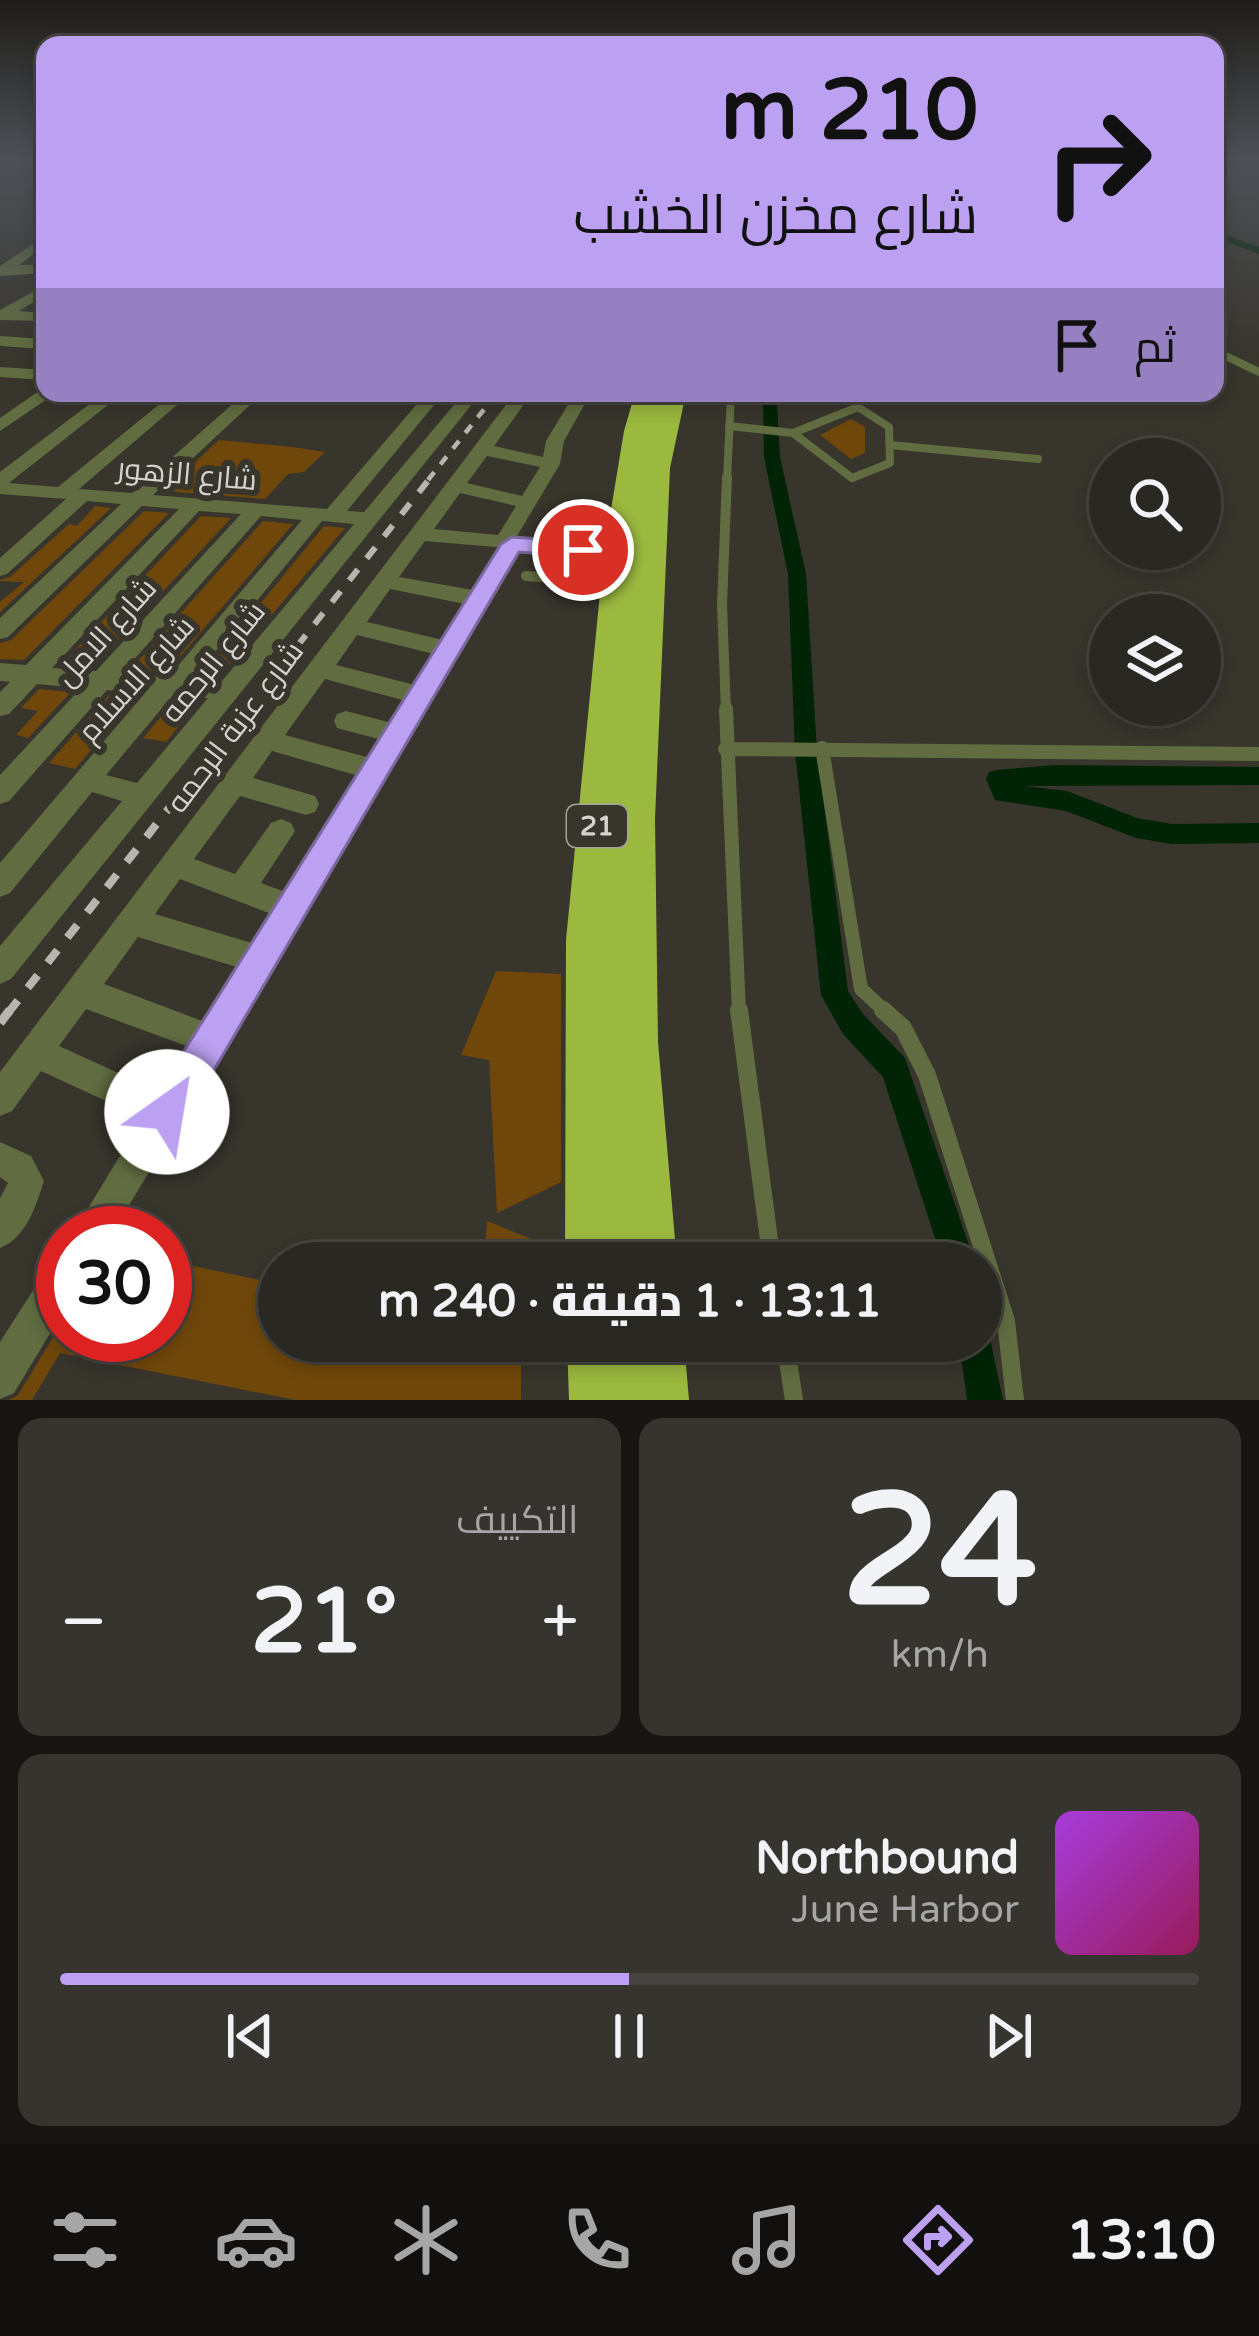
<!DOCTYPE html>
<html lang="ar">
<head>
<meta charset="utf-8">
<style>
  body { margin:0; font-family:"Varela Round",Cairo,sans-serif; background:#36342f; color:#f1f3f6; direction:rtl; height:100vh; display:flex; flex-direction:column; font-size:45px; white-space:nowrap }
  * { box-sizing:border-box; margin:0 }
  p { font-size:39px; color:#a5a6a5 }
  .icon { flex:none; width:66px; height:66px; fill:none; stroke:currentColor; stroke-width:2; stroke-linecap:round; stroke-linejoin:round }
  .map { position:relative; height:1400px; overflow:hidden; direction:ltr }
  .drawer { display:flex; flex-direction:column; gap:18px; padding:18px; background:#171613; flex:1 }
  .drawer>* { flex:none }
  .hud { position:absolute; left:36px; top:36px; width:1188px; height:366px; border-radius:24px; box-shadow:0 6px 18px #0003,0 0 0 3px #464440; direction:rtl; background:#bca0f2; color:#111; overflow:hidden }
  .fabs { position:absolute; left:1089px; top:438px; display:grid; gap:24px }
  .fabs a { display:grid; place-items:center; width:132px; height:132px; border-radius:50%; background:#2a2822; box-shadow:0 6px 18px #0003,0 0 0 3px #464440; font-size:60px }
  .speed { position:absolute; left:36px; top:1206px; display:flex; gap:24px; font-size:60px; font-weight:700; text-align:center }
  .speed>* { display:grid; place-content:center; width:156px; height:156px; border-radius:50%; background:#2a2822; box-shadow:0 6px 18px #0003,0 0 0 3px #464440; line-height:1 }
  .speed .limit { border:18px solid #d22; background:#fff; color:#111 }
  .pin { position:absolute; display:grid; place-items:center; width:102px; height:102px; color:#fff; margin:-51px; border:6px solid #fff; border-radius:50%; box-shadow:0 3px 12px #0007 }
  .me { position:absolute; width:132px; margin:-66px; rotate:32deg; stroke-linejoin:round; filter:drop-shadow(0 0 9px #0008) }
  .turn { display:flex; align-items:center; gap:42px; height:252px; padding:0 48px; font-size:54px }
  .turn .icon { width:156px; height:156px; stroke-width:2.5 }
  .turn b { display:block; font-size:84px; line-height:102px }
  .then { display:flex; align-items:center; height:114px; padding:0 48px; background:#0003; gap:24px; font-size:45px }
  .big { font-size:90px; font-weight:800; line-height:1.1 }
  .drawer .card { flex:1; display:flex; flex-direction:column; justify-content:center; gap:18px; min-width:0; padding:0 42px; border-radius:24px; background:#36342f }
  .drawer .dial { align-items:center; gap:0 }
  .dial b { font-size:156px; line-height:1 }
  .song { display:flex; align-items:center; gap:36px }
  .cover { width:144px; height:144px; border-radius:18px; background:linear-gradient(135deg,hsl(280 70% 55%),hsl(330 70% 35%)) }
  .played { height:12px; border-radius:6px; background:linear-gradient(90deg,#bca0f2 50%,#464440 50%) }
  .keys { display:flex; justify-content:space-around; direction:ltr }
  .heat { display:flex; justify-content:space-between; align-items:center; font-size:66px; direction:ltr }
  .drawer .tiles { flex:1; display:grid; gap:18px; grid-template-columns:1fr 1fr }
  .card:last-child { grid-column:span 2 }
  .trip { position:absolute; left:258px; top:1242px; width:744px; height:120px; border-radius:60px; background:#2a2822; box-shadow:0 6px 18px #0003,0 0 0 3px #464440; font-weight:800; line-height:120px; text-align:center; direction:rtl }
  .dock { display:flex; height:192px; justify-content:space-around; align-items:center; background:#11100e; color:#a5a6a5 }
  .dock .icon { width:84px; height:84px }
  .dock .active { color:#bca0f2 }
  .dock b { font-size:54px; color:#f1f3f6 }
  .map>svg:first-child { display:block }
  .lines { fill:none; stroke-linecap:round; stroke-linejoin:round }
  .canal { fill:#002405; fill-rule:evenodd }
  .building { fill:#70470b }
  .lane-far3 { stroke:#616d41; stroke-width:8 }
  .lane-far2 { stroke:#616d41; stroke-width:10 }
  .lane-far1 { stroke:#616d41; stroke-width:14 }
  .lane { stroke:#616d41; stroke-width:18 }
  .street { fill:#616d41; fill-rule:evenodd }
  .highway { fill:#9bb83f; fill-rule:evenodd }
  .rail-far3 { stroke:#b7b5af; stroke-width:4.5; stroke-dasharray:10 10; stroke-linecap:butt }
  .rail-far2 { stroke:#b7b5af; stroke-width:6; stroke-dasharray:14 14; stroke-linecap:butt }
  .rail-far1 { stroke:#b7b5af; stroke-width:8; stroke-dasharray:16 16; stroke-linecap:butt }
  .rail { stroke:#b7b5af; stroke-width:9; stroke-dasharray:22 22; stroke-linecap:butt }
  .route { fill:#bca0f2; stroke:#7a689d; stroke-width:3 }
  .labels { text-anchor:middle; stroke-width:12; stroke-linejoin:round; paint-order:stroke }
  .shield { fill:#38352d; stroke:#a5a49d; stroke-width:3 }
  .shield-label { font-size:27px; font-weight:bold; fill:#d4d3cd }
  .street-label { font-size:30px; fill:#d4d3cd; stroke:#38352d }
</style>
</head>
<body>
<div class="map">
<svg width="1259" height="1400" viewBox="0 0 1259 1400">
  <rect width="100%" height="100%" fill="#38352d"/>
  <g class="lines">
    <!-- canal -->
    <path class="canal" d="M1215,231L1259,247V254L1215,238Z
      M777,393H795L777,404L780,457L806,574L817,751L848,991L863,1014L905,1058L975,1263H943L883,1077L843,1034L821,995L795,751L788,574L764,457L763,402Z
      M1054,765L1259,767V785L1024,786L1067,791L1137,818L1172,824L1259,823V843L1172,844L1136,838L1066,811L995,800L986,779L989,772L997,770Z
      M981,1326L988,1329L1003,1400H967L959,1341H981Z"/>
  </g>
  <!-- building -->
  <path class="building" d="M851,419L865,427V453L851,459L820,435Z
    M219,440L292,447L325,452L304,472L288,474L265,499L164,491Z
    M95,506L111,508L0,612V602L24,582L0,581V580L10,577L69,524L77,526Z
    M144,511L169,513L24,660L0,659V643L11,640Z
    M201,516L231,518L94,666L62,664Z
    M263,521L293,524L173,665L163,672L131,669Z
    M324,526L345,528L220,676L202,675Z
    M39,689L71,692L28,738L16,735L38,711L21,708Z
    M109,695L136,697L75,769L49,763Z
    M175,700L199,702L166,742L143,738Z
    M496,971L561,974V1182L497,1213L489,1060L461,1055Z
    M487,1221L546,1245L543,1263H484Z
    M165,1260L279,1284V1341H521V1400H295L60,1353L32,1400H9L18,1395L63,1321V1335H165Z"/>
  <g class="lines">
    <!-- lane-far3 -->
    <path class="lane-far3" d="M1215,351L1259,372
      M858,407L889,427L890,463L852,478L793,433Z
      M729,426L793,433
      M890,445L1038,459
      M727,480L731,393"/>
    <!-- lane-far2 -->
    <path class="lane-far2" d="M526,576L597,581
      M726,712L722,605L727,477"/>
    <!-- lane-far1 -->
    <path class="lane-far1" d="M726,709L739,1013
      M822,748L861,989L887,1013
      M725,749L1259,754"/>
    <!-- lane -->
    <path class="lane" d="M739,1010L772,1263
      M883,1010L903,1028L927,1075L1006,1321L1015,1400
      M785,1341L794,1400"/>
    <!-- street -->
    <path class="street" d="M45,236V246L19,265H45V273L0,276V266Z
      M45,285V295L19,311L45,313V321L0,320V310Z
      M0,336L45,339V349L0,346Z
      M0,367L45,370V380L0,377Z
      M42,389L56,393L0,431V418Z
      M104,393H123L9,483L58,487L173,393H191L79,489L132,493L245,393H263L153,495L327,509L417,404L333,398L325,393H443L445,404L434,405L347,511L364,512L464,393H481L11,979L0,984V946L122,801L92,792L10,893L0,897V863L145,693L107,690L9,801L0,804V775L81,688L37,684L9,714L0,716V692L10,682L0,681V663L26,665L179,509L142,506L8,637L0,639V618L121,504L87,501L7,574L0,576V558L66,499L0,494V472ZM199,511L241,514L96,671L52,668ZM261,516L302,520L176,668L164,677L122,673ZM322,521L354,524L222,681L193,679ZM173,695L208,698L137,783L106,775Z
      M515,393H532L494,446L543,457L546,441L575,393H591L564,441L560,464L517,536L619,545L629,552L619,559L519,550L304,918L112,1233H73L143,1118L41,1071L12,1111L0,1116V1072ZM487,456L540,467L522,496L467,483ZM460,493L516,506L498,535L434,529ZM425,541L496,547L499,549L473,590L399,577ZM390,589L465,604L443,640L367,622ZM357,635L434,654L415,685L336,665ZM325,679L406,701L392,723L346,711L337,714L334,721L337,728L382,740L370,758L285,735ZM272,751L359,776L288,893L261,883L295,831L291,823L281,819L271,823L235,874L194,859L240,796L306,815L315,812L319,804L315,796L253,778ZM180,879L274,915L255,944L155,914ZM138,937L240,968L205,1022L104,984ZM86,1009L189,1047L160,1092L59,1046Z
      M0,1142L31,1156L44,1181C36,1206 26,1238 0,1248V1198L8,1183L0,1177Z
      M63,1258V1312L14,1393L0,1399V1342L50,1264Z"/>
    <!-- highway -->
    <path class="highway" d="M635,393H686L670,468L655,819L658,1042L677,1263H565L566,940L604,552L624,431Z
      M567,1341H625L626,1348V1341H684L689,1400H569Z"/>
    <!-- rail-far3 -->
    <path class="rail-far3" d="M428,480L497,393"/>
    <!-- rail-far2 -->
    <path class="rail-far2" d="M245,712L431,477"/>
    <!-- rail-far1 -->
    <path class="rail-far1" d="M8,1013L247,709"/>
    <!-- rail -->
    <path class="rail" d="M0,1023L10,1010"/>
  </g>
  <!-- sky -->
  <linearGradient id="sky" x2="0" y2="1"><stop stop-color="#1f1d19"/><stop offset="0.45" stop-color="#4d5157"/><stop offset="1" stop-color="#4d5157" stop-opacity="0"/></linearGradient>
  <rect width="1259" height="357" fill="url(#sky)"/>
  <!-- route -->
  <path class="route" d="M512,537L583,542L595,550L583,557L519,552L181,1126L167,1131L154,1126L148,1112L154,1099L501,544Z"/>
  <g class="labels">
    <!-- shield labels -->
    <rect class="shield" x="567" y="805" width="60" height="42" rx="9"/>
    <g class="shield-label">
      <text x="597" y="835">21</text>
    </g>
    <!-- street labels -->
    <g class="street-label">
      <text transform="translate(187 474) rotate(5)" y="10">شارع الزهور</text>
      <text transform="translate(106 632) rotate(-48)" y="10">شارع الامل</text>
      <text transform="translate(213 662) rotate(-51)" y="10">شارع الرحمه</text>
      <text transform="translate(136 679) rotate(-48)" y="10">شارع الاسلام</text>
      <text transform="translate(235 727) rotate(-53)" y="10">شارع عزبة الرحمه</text>
    </g>
  </g>
</svg>
<div class="fabs">
<a><svg class="icon" aria-label="search" viewBox="0 0 24 24"><circle cx="10" cy="10" r="6"/><path d="M15 15l6 6"/></svg></a>
<a><svg class="icon" aria-label="layers" viewBox="0 0 24 24"><path d="M12 4l9 5-9 5-9-5zM3 14l9 5 9-5"/></svg></a>
</div>
<div class="speed"><div class="limit">30</div></div>
<div class="pin" style="left:583px;top:550px;background:#d93025"><svg class="icon" aria-label="arrive" viewBox="0 0 24 24"><path d="M6 21V4h12l-3 4 3 4H6"/></svg></div>
<svg class="me" style="left:167px;top:1112px" viewBox="-20 -20 40 40"><circle r="19" fill="#fff"/><path d="M0-13L10 11 0 6-10 11z" fill="#bca0f2"/></svg>
<div class="trip">13:11 · 1 دقيقة · 240 m</div>
<div class="hud">
<div class="turn"><svg class="icon" aria-label="right" viewBox="0 0 24 24"><path d="M7 20v-9h11M14 6l5 5-5 5"/></svg><div><b>210 m</b>شارع مخزن الخشب</div></div>
<div class="then">ثم<svg class="icon" aria-label="arrive" viewBox="0 0 24 24"><path d="M6 21V4h12l-3 4 3 4H6"/></svg></div>
</div>
</div>
<section class="drawer">
<div class="tiles">
<div class="card dial"><b>24</b><p>km/h</p></div>
<div class="card"><p>التكييف</p>
<div class="heat"><a>−</a><b class="big">21°</b><a>+</a></div>
</div>
<div class="card">
<div class="song"><i class="cover"></i><div><b>Northbound</b><p>June Harbor</p></div></div>
<div class="played"></div>
<div class="keys"><svg class="icon" aria-label="previous" viewBox="0 0 24 24"><path d="M18 5L8 12l10 7zM5 5v14"/></svg><svg class="icon" aria-label="pause" viewBox="0 0 24 24"><path d="M8 5v14M16 5v14"/></svg><svg class="icon" aria-label="next" viewBox="0 0 24 24"><path d="M6 5l10 7-10 7zM19 5v14"/></svg></div>
</div>
</div>
</section>
<nav class="dock">
<b>13:10</b>
<svg class="icon active" aria-label="directions" viewBox="0 0 24 24"><path d="M12 3l9 9-9 9-9-9zM9 14v-3h6M13 9l2 2-2 2"/></svg>
<svg class="icon" aria-label="music" viewBox="0 0 24 24"><path d="M9 18V5l10-2v13"/><circle cx="6" cy="18" r="3"/><circle cx="16" cy="16" r="3"/></svg>
<svg class="icon" aria-label="phone" viewBox="0 0 24 24"><path d="M5 4h4l2 5-3 2q2 4 5 5l2-3 5 2v4C11 20 4 13 5 4z"/></svg>
<svg class="icon" aria-label="climate" viewBox="0 0 24 24"><path d="M12 3v18M4 7l16 10M4 17L20 7"/></svg>
<svg class="icon" aria-label="car" viewBox="0 0 24 24"><path d="M5 17H2v-5l4-1 3-4h7l3 4 3 1v5h-3M9 17h6M6 11h13"/><circle cx="7" cy="17" r="2"/><circle cx="17" cy="17" r="2"/></svg>
<svg class="icon" aria-label="filters" viewBox="0 0 24 24"><path d="M4 7h16M4 17h16"/><circle cx="9" cy="7" r="2"/><circle cx="15" cy="17" r="2"/></svg>
</nav>
</body>
</html>
